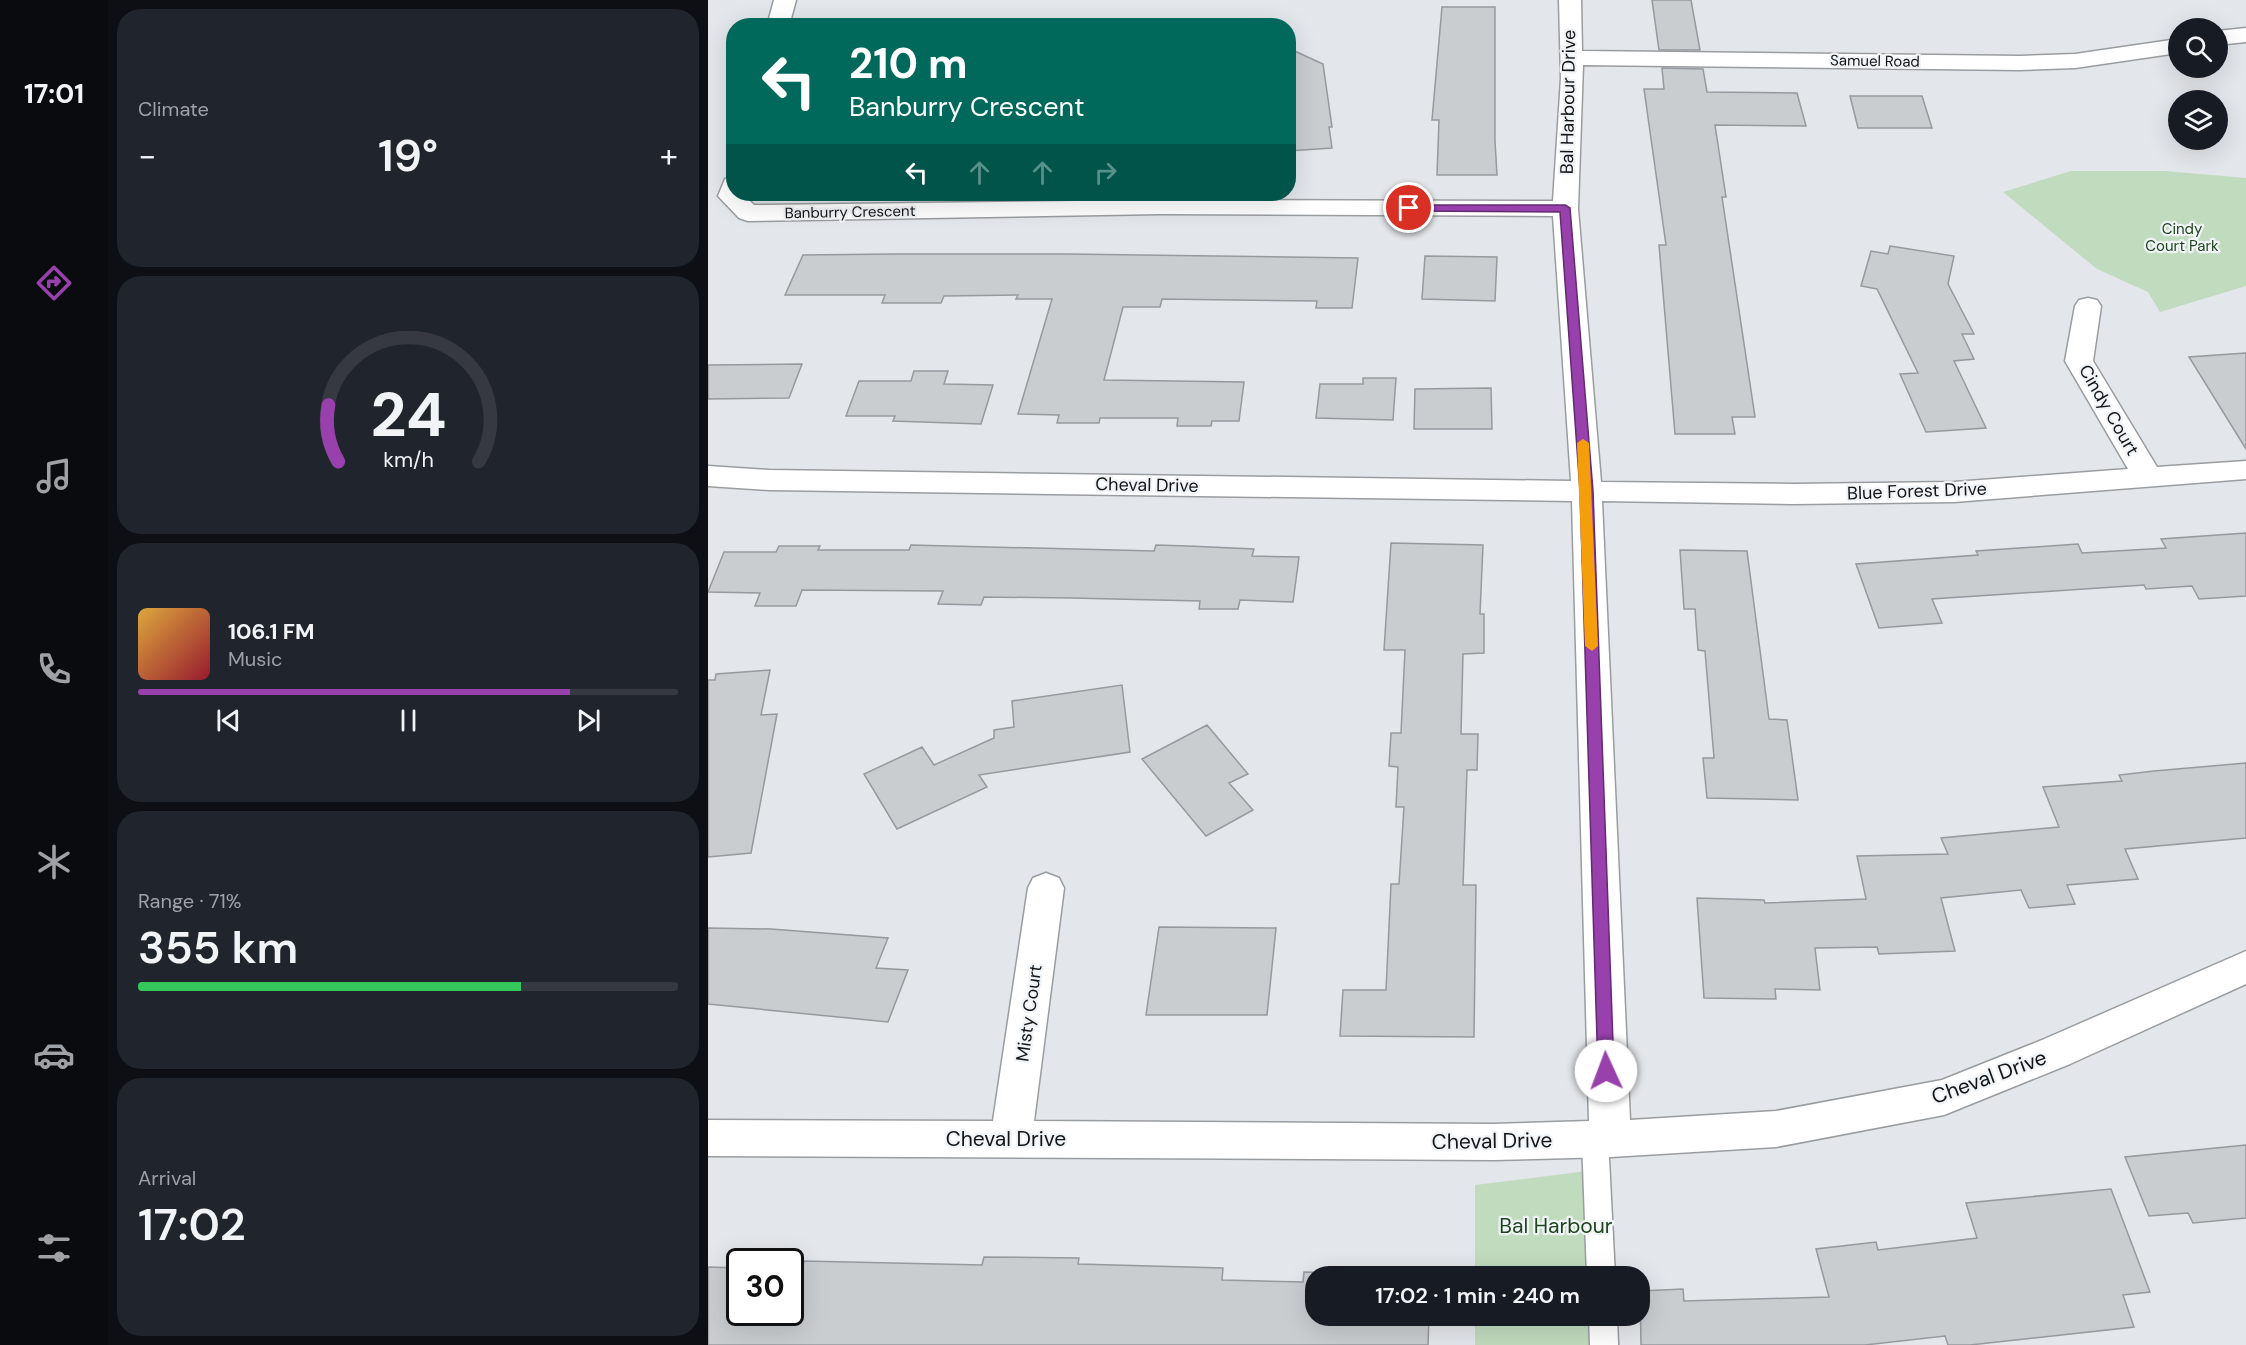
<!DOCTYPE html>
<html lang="en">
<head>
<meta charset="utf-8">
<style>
  body { margin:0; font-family:"DM Sans",sans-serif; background:#20242c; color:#f1f3f6; height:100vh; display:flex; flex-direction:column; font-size:22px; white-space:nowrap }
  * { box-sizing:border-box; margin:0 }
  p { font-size:20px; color:#9ea1a6 }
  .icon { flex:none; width:33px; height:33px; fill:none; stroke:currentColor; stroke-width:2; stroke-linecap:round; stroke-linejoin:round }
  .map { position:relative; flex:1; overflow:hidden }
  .drawer { display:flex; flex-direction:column; gap:9px; padding:9px; background:#0d0f14; width:600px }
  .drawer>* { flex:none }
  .hud { position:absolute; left:18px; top:18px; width:570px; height:183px; border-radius:24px; box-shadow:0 6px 24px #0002; background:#00695c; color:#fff; overflow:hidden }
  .tools { position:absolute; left:1460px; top:18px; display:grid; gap:12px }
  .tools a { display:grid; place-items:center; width:60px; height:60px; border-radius:50%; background:#171b24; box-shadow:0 6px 24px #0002; font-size:30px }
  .speed { position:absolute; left:18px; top:1248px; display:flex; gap:12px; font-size:30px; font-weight:700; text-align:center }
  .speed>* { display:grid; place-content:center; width:78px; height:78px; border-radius:50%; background:#171b24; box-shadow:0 6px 24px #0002; line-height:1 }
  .speed .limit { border:3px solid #111; border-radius:9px; background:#fff; color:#111 }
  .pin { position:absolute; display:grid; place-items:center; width:51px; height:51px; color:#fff; margin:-26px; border:3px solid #fff; border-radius:50%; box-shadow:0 2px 6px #0007 }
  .me { position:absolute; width:66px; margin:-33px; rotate:358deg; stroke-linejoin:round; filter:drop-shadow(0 0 4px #0008) }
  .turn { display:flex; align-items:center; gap:21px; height:126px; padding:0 24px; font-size:27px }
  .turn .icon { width:78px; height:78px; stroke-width:2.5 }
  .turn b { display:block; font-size:42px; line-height:51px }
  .lanes { display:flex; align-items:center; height:57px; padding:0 24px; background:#0003; justify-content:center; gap:30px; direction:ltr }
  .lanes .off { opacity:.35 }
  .big { font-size:45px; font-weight:600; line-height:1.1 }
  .drawer .widget { flex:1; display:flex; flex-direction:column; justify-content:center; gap:9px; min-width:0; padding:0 21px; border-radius:24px; background:#20242c }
  .drawer .dial { align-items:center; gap:0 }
  .dial svg { height:156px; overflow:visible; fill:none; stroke:#363941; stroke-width:7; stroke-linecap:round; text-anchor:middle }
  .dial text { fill:#f1f3f6; stroke:none }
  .song { display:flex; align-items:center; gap:18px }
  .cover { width:72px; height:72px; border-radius:9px; background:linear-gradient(135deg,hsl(40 70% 55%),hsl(350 70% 35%)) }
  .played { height:6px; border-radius:3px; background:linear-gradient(90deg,#9841ad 80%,#363941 80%) }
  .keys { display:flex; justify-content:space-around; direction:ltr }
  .heat { display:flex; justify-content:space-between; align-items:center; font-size:33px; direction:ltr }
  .charge { height:9px; border-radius:4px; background:linear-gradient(90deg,#34c759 71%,#363941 0) }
  .trip { position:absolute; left:597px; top:1266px; width:345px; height:60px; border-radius:24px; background:#171b24; box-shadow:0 6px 24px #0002; font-weight:600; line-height:60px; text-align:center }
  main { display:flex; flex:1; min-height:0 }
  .dock { display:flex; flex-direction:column; width:108px; justify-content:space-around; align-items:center; background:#090b0e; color:#9ea1a6 }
  .dock .icon { width:42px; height:42px }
  .dock .selected { color:#9841ad }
  .dock b { font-size:27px; color:#f1f3f6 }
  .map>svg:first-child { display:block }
  .green { fill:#c1dbbe }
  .building { fill:#c9cdd0; stroke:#96999d; stroke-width:1.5 }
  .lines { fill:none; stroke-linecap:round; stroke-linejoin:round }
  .lane-casing { stroke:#9a9da0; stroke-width:3 }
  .street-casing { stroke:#9a9da0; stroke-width:3 }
  .lane { fill:#fff; fill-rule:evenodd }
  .street { fill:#fff; fill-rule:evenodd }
  .route { fill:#9841ad; stroke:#632a70; stroke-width:1.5 }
  .slow { fill:#f59e0b }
  .labels { text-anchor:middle; stroke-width:4.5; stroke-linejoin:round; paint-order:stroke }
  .far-street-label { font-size:15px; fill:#131416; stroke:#f0f4f7 }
  .far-park-label { font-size:15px; fill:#1d441b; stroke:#f0f4f7 }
  .street-label { font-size:18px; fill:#131416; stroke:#f0f4f7 }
  .near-street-label { font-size:21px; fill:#131416; stroke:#f0f4f7 }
  .near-park-label { font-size:21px; fill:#1d441b; stroke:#f0f4f7 }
</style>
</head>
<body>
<main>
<nav class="dock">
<b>17:01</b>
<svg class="icon selected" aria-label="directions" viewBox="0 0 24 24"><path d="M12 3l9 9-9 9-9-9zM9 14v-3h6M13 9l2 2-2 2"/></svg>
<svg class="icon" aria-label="music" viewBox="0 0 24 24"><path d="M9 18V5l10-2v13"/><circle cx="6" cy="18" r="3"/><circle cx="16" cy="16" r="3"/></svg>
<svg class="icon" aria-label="phone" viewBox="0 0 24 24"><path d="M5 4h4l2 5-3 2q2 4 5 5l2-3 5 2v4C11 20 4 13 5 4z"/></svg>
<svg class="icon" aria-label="climate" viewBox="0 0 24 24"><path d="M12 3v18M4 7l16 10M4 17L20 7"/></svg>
<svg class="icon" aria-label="car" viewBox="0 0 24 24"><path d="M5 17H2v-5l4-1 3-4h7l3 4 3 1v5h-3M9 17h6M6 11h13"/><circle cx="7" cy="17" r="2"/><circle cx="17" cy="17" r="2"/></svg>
<svg class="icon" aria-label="filters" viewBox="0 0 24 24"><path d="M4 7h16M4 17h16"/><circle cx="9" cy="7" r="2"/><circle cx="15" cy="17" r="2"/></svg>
</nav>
<section class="drawer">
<div class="widget"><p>Climate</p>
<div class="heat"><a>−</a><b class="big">19°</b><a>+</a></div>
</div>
<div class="widget dial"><svg viewBox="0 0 100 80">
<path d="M14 69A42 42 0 1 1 86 69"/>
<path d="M14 69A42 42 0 0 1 9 40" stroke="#9841ad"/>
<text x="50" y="56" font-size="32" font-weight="700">24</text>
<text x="50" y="72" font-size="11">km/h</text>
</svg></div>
<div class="widget">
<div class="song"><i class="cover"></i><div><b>106.1 FM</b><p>Music</p></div></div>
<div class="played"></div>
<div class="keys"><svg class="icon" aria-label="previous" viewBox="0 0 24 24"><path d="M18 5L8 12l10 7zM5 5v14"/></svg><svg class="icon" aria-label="pause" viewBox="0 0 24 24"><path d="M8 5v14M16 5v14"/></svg><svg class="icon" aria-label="next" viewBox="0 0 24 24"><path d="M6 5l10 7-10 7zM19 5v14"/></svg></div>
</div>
<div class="widget"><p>Range · 71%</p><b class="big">355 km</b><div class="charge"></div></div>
<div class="widget"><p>Arrival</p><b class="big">17:02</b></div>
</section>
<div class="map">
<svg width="1538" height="1345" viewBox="0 0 1538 1345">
  <rect width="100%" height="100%" fill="#e3e6ea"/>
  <!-- green -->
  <path class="green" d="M1363,171H1457L1538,178V286L1452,312L1440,292L1389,269L1295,192Z
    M895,1169L905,1276H767V1185Z
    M767,1316H909L912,1345H767Z"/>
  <!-- building -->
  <path class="building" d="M944,0H983L992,50H951Z
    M734,7H787V141L789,175H729L731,120H724Z
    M580,48L615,64L624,127H621L624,148L580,151Z
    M954,68L995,69L999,92L1089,93L1098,126L1007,125L1018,197H1014L1047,417H1024L1027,434H967L951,245H958L936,89H956Z
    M1142,96H1214L1224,128H1150Z
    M1182,246L1246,256L1240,284L1266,334H1254L1266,359L1246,361L1278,428L1218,432L1192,374L1210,373L1169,289L1153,286L1163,251L1180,254Z
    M187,254H360L650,258L644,308H608L609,301L454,299L452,307H415L396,380L536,382L531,421H504L503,426H469L470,418H392L391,423H349L351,415L310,414L344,299H308L310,295L236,296L233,303H174L177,295H77L95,255Z
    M717,256L789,257L787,301L714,299Z
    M1538,353V449L1481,357Z
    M94,364L81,398L0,399V365Z
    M206,371H240L236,384L285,385L273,424L185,421L187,416H138L151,381H203Z
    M655,378H688L685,420L608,418L612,384H655Z
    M783,388L784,429H706L707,389Z
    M1538,533V596L1491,599L1484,586L1438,589L1436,585L1224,599L1234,623L1171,628L1148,564L1270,555L1268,551L1370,544L1374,553L1458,548L1453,539Z
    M683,543L775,545L772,614H776V653L755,654L753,734H770L769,770H759L755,885H768L766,1037L632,1036L635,990H678L683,884H691L696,807H688L690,767L681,766L683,733H693L697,650H676Z
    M203,545L446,551L448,545L480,546L546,549L544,556L591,557L585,602L532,600L530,609H491L492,601L363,598L276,597L273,605L230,604L235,591L94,590L88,606H47L52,593L0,592L16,552H68L71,546H112L110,550H201Z
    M972,550L1039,551L1061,719L1079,720L1090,800L999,798L995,758H1006L997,651L990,650L987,609H976Z
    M62,670L53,715L69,714L43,853L0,857V680H7L8,674Z
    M414,685L422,752L271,775L279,787L189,829L156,774L214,747L226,765L286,738V730L306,727L304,701Z
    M499,725L540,774L521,783L545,810L498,836L434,759Z
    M1538,763V838L1417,849L1430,879L1359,885L1367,904L1321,908L1313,890L1233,898L1247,951L1171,954L1169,947L1107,948L1112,990L1067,989L1068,999L996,998L989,898L1056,900L1057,903L1158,899L1149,856L1240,854L1233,838L1351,827L1335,787L1414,781L1411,775L1446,771Z
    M451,927L568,928L559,1015H438Z
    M0,928L63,929L180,938L168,968L200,970L180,1022L0,1004Z
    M1538,1145V1218L1485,1223L1480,1213L1441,1216L1417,1157Z
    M1403,1189L1442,1292L1415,1295L1426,1327L1262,1345H1240L1237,1336L1157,1345H933L932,1291L975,1289L976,1301L1121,1297L1108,1249L1168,1242L1170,1250L1269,1238L1258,1203Z
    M276,1257L371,1258L370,1264L515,1268L514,1280L595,1282L596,1272L724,1275L608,1276V1316H721L720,1345H0V1267L32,1268V1312H82V1270L93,1271L96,1261L274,1265Z"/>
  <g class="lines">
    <defs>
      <path id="lane" d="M887,1127L896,1131L900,1139L907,1276H879L874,1139L878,1131Z
        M881,1316H909L910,1345H882Z"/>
      <path id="street" d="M66,0H88L81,26H59Z
        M851,0H873L874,51L1312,56L1367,54L1470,39V53L1367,68L1312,70L875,65L870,209L893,482L1085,484L1246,482L1420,469L1357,361L1367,306L1371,300L1380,298L1389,300L1393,306L1385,361L1449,467L1538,461V479L1246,502L1085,504L894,501L922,1120L1068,1111L1234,1080L1334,1040L1538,951V984L1362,1064L1236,1115L1068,1147L903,1157L785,1160L0,1156V1120L285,1121L320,888L325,878L338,873L351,878L356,888L326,1121L785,1124L881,1121L864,501L61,490L0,486V466L61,470L863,481L845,216L452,214L40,221L31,218L10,196L17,179L26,177V194H35L46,205L452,200L845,201L853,78Z
        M1538,28V42L1509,45V31Z"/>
    </defs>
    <!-- lane casing -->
    <use href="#lane" class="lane-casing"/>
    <!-- street casing -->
    <use href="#street" class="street-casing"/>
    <!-- lane -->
    <use href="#lane" class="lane"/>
    <!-- street -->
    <use href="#street" class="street"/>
  </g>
  <!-- route -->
  <path class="route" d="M857,205L862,208L885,491L906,1071L904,1076H892L890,1071L872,491L852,212L701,211L696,208L701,205Z"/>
  <!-- slow -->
  <path class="slow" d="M875,439L881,443L890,646L884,651L877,646L869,443Z"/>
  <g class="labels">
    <!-- far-street labels -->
    <g class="far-street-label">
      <text transform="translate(1167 61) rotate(1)" y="5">Samuel Road</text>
      <text transform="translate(142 212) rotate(-1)" y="5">Banburry Crescent</text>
    </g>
    <!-- far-park labels -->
    <g class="far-park-label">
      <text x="1474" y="234">Cindy<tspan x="1474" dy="17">Court Park</tspan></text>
    </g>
    <!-- street labels -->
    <g class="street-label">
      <text transform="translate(860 102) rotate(-89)" y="6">Bal Harbour Drive</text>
      <text transform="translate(1401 410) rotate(60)" y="6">Cindy Court</text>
      <text transform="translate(439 485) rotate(1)" y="6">Cheval Drive</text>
      <text transform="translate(1209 491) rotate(-2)" y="6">Blue Forest Drive</text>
      <text transform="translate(321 1013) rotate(-82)" y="6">Misty Court</text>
    </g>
    <!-- near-street labels -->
    <g class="near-street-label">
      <text transform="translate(1281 1077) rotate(-20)" y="7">Cheval Drive</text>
      <text x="298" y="1146">Cheval Drive</text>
      <text transform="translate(784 1141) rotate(-1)" y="7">Cheval Drive</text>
    </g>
    <!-- near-park labels -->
    <g class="near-park-label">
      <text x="848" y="1233">Bal Harbour</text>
    </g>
  </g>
</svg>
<div class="tools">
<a><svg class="icon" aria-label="search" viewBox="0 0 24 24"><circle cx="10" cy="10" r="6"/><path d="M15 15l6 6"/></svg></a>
<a><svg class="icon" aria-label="layers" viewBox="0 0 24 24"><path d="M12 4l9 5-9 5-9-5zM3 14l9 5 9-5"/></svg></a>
</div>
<div class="speed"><div class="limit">30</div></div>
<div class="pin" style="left:701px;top:208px;background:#d93025"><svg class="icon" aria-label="arrive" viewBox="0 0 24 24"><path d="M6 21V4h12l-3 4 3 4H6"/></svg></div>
<svg class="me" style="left:898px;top:1071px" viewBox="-20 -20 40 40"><circle r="19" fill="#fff"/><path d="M0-13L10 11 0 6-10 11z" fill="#9841ad"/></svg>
<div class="trip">17:02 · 1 min · 240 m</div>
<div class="hud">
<div class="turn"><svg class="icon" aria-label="left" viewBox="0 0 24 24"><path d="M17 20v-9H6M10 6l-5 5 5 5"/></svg><div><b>210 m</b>Banburry Crescent</div></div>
<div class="lanes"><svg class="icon" aria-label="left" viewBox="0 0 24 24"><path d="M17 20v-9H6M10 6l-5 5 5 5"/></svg><svg class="icon off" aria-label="ahead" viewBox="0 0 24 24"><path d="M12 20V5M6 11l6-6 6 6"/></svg><svg class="icon off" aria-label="ahead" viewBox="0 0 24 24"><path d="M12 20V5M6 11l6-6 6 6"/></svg><svg class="icon off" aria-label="right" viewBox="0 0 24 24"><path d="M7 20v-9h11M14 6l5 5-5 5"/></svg></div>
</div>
</div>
</main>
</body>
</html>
